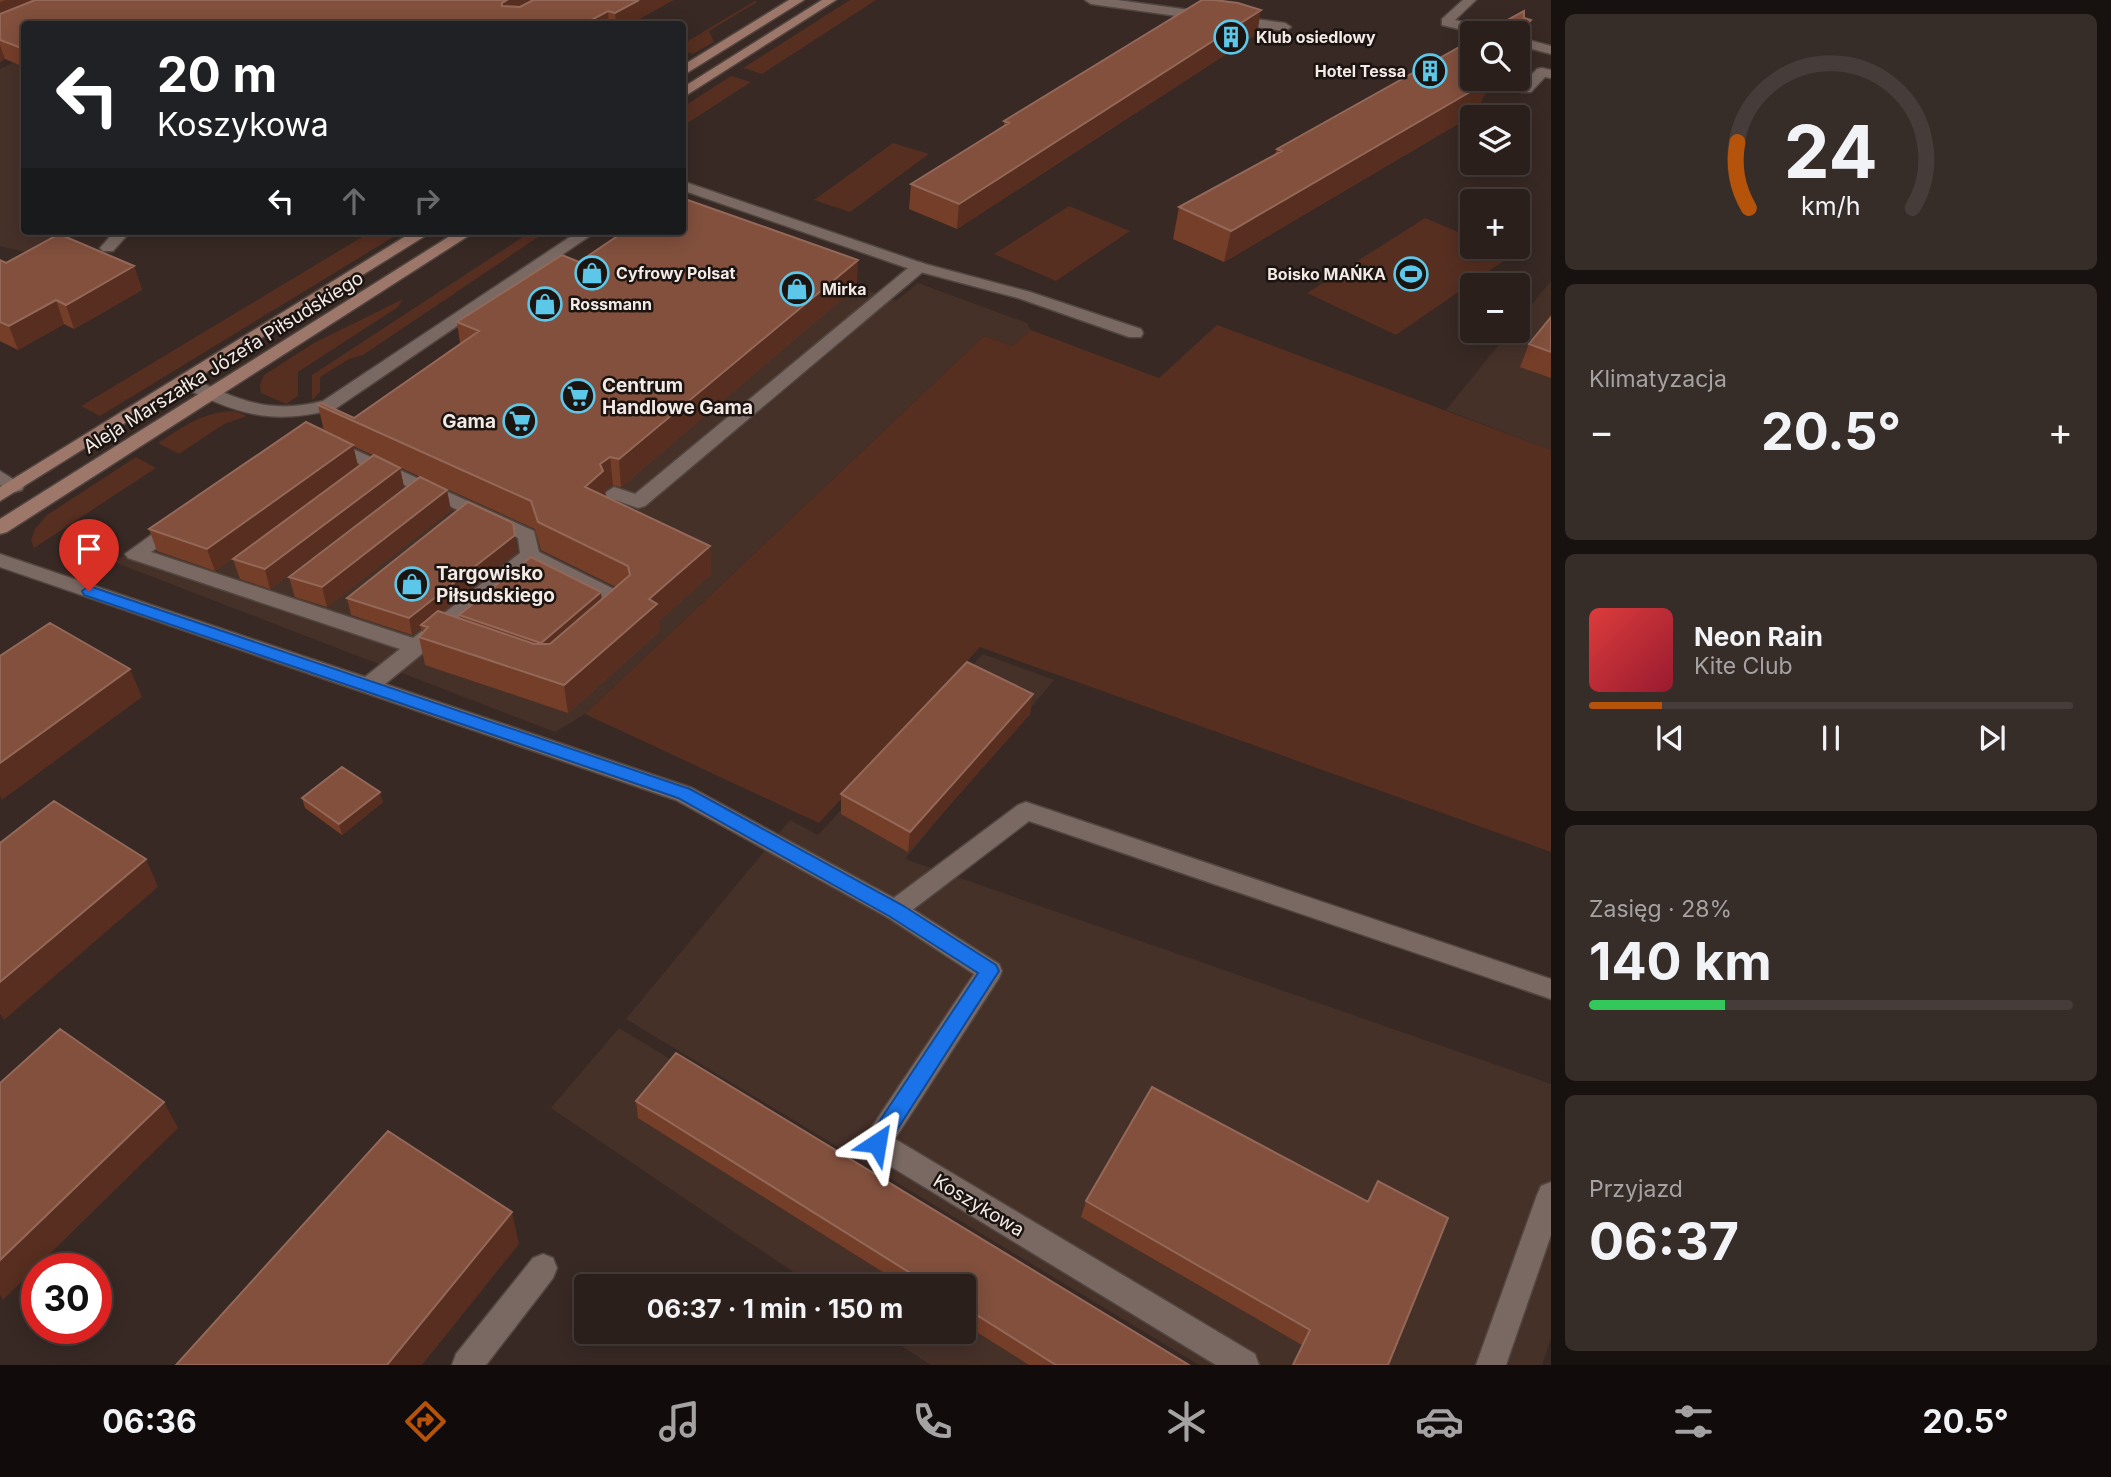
<!DOCTYPE html>
<html lang="pl">
<head>
<meta charset="utf-8">
<style>
  body { margin:0; font-family:Inter,sans-serif; background:#362c28; color:#f1f3f6; height:100vh; display:flex; flex-direction:column; font-size:26px; white-space:nowrap }
  * { box-sizing:border-box; margin:0 }
  p { font-size:23px; color:#a5a2a3 }
  .icon { flex:none; width:38px; height:38px; fill:none; stroke:currentColor; stroke-width:2; stroke-linecap:round; stroke-linejoin:round }
  .map { position:relative; flex:1; overflow:hidden }
  .panel { display:flex; flex-direction:column; gap:14px; padding:14px; background:#17110f; width:560px }
  .panel>* { flex:none }
  .hud { position:absolute; left:21px; top:21px; width:665px; height:214px; border-radius:7px; box-shadow:0 4px 18px #0003,0 0 0 2px #463d3a; background:#202124; color:#fff; overflow:hidden }
  .controls { position:absolute; left:1460px; top:21px; display:grid; gap:14px }
  .controls a { display:grid; place-items:center; width:70px; height:70px; border-radius:7px; background:#2a1f1b; box-shadow:0 4px 18px #0003,0 0 0 2px #463d3a; font-size:35px }
  .speed { position:absolute; left:21px; top:1253px; display:flex; gap:14px; font-size:35px; font-weight:700; text-align:center }
  .speed>* { display:grid; place-content:center; width:91px; height:91px; border-radius:50%; background:#2a1f1b; box-shadow:0 4px 18px #0003,0 0 0 2px #463d3a; line-height:1 }
  .speed .limit { border:10px solid #d22; background:#fff; color:#111 }
  .pin { position:absolute; display:grid; place-items:center; width:60px; height:60px; color:#fff; margin:-72px -30px; border-radius:50% 50% 50% 0; rotate:-45deg; box-shadow:0 0 7px #0007 }
  .pin .icon { rotate:45deg }
  .me { position:absolute; width:77px; margin:-38px; rotate:33deg; stroke-linejoin:round; filter:drop-shadow(0 0 5px #0008) }
  .turn { display:flex; align-items:center; gap:24px; height:147px; padding:0 21px; font-size:32px }
  .turn .icon { width:91px; height:91px; stroke-width:2.5 }
  .turn b { display:block; font-size:49px; line-height:60px }
  .lanes { display:flex; align-items:center; height:66px; padding:0 21px; background:#0003; justify-content:center; gap:35px; direction:ltr }
  .lanes .off { opacity:.35 }
  .big { font-size:52px; font-weight:700; line-height:1.1 }
  .panel .card { flex:1; display:flex; flex-direction:column; justify-content:center; gap:10px; min-width:0; padding:0 24px; border-radius:10px; background:#362c28 }
  .panel .dial { align-items:center; gap:0 }
  .dial svg { height:182px; overflow:visible; fill:none; stroke:#463d3a; stroke-width:7; stroke-linecap:round; text-anchor:middle }
  .dial text { fill:#f1f3f6; stroke:none }
  .song { display:flex; align-items:center; gap:21px }
  .cover { width:84px; height:84px; border-radius:10px; background:linear-gradient(135deg,hsl(0 70% 55%),hsl(350 70% 35%)) }
  .played { height:7px; border-radius:4px; background:linear-gradient(90deg,#b45309 15%,#463d3a 15%) }
  .keys { display:flex; justify-content:space-around; direction:ltr }
  .heat { display:flex; justify-content:space-between; align-items:center; font-size:38px; direction:ltr }
  .charge { height:10px; border-radius:5px; background:linear-gradient(90deg,#34c759 28%,#463d3a 0) }
  .trip { position:absolute; left:574px; top:1274px; width:402px; height:70px; border-radius:7px; background:#2a1f1b; box-shadow:0 4px 18px #0003,0 0 0 2px #463d3a; font-weight:700; line-height:70px; text-align:center }
  .tabs { display:flex; height:112px; justify-content:space-around; align-items:center; background:#110c0b; color:#a5a2a3 }
  .tabs .icon { width:49px; height:49px }
  .tabs .selected { color:#b45309 }
  .tabs b { font-size:32px; color:#f1f3f6 }
  main { display:flex; flex:1; min-height:0 }
  .map>svg:first-child { display:block }
  .built { fill:#463129 }
  .green { fill:#562f21 }
  .lines { fill:none; stroke-linecap:round; stroke-linejoin:round }
  .lane-casing { stroke:#524641; stroke-width:3 }
  .street-casing { stroke:#524641; stroke-width:3 }
  .secondary-casing { stroke:#524641; stroke-width:3 }
  .lane { fill:#7a6963; fill-rule:evenodd }
  .street { fill:#7a6963; fill-rule:evenodd }
  .secondary { fill:#9d7769; fill-rule:evenodd }
  .wall { fill:#753e29 }
  .shaded-wall { fill:#572e1f }
  .building { fill:#82503d; stroke:#946858; stroke-width:2 }
  .route { fill:#1a73e8; stroke:#114b97; stroke-width:2 }
  .labels { text-anchor:middle; stroke-width:5; stroke-linejoin:round; paint-order:stroke }
  .far-poi-label { font-size:16px; font-weight:bold; fill:#f3e9e5; stroke:#1b1411; text-anchor:start }
  .street-label { font-size:19px; fill:#f3e9e5; stroke:#1b1411 }
  .poi-label { font-size:19px; font-weight:bold; fill:#f3e9e5; stroke:#1b1411; text-anchor:start }
</style>
</head>
<body>
<main>
<div class="map">
<svg width="1551" height="1365" viewBox="0 0 1551 1365">
  <rect width="100%" height="100%" fill="#382924"/>
  <!-- built -->
  <path class="built" d="M24,57V231H65L25,252L0,246V69Z
    M683,222L896,301L918,283L1027,323L1031,330L1012,346L984,336L585,714L555,732L114,562L313,428L372,419L682,231Z
    M1551,281V450L1446,410L1510,331H1517V322Z
    M983,654L1054,680L905,859L1551,1084V1338L1542,1365H1199L626,1019L790,820L818,835Z
    M619,1028L1173,1365H930L881,1332H964V1286H814L551,1108Z"/>
  <!-- green -->
  <path class="green" d="M850,0H876L762,74L743,68Z
    M755,1L757,2L709,31L714,42L693,54L683,51V44Z
    M731,76L751,82L683,126V107Z
    M893,143L929,154L850,212L814,200Z
    M1069,206L1130,231L1056,281L994,254Z
    M1425,218L1472,238V247H1493L1512,255L1396,335L1307,293Z
    M372,231H403L100,416L81,406Z
    M532,231H547L363,355L349,359L320,377V392L312,400V375Z
    M403,299L398,307L298,372V396L286,404L261,393L260,385L264,375L314,343Z
    M1217,325L1551,450V852L980,647L819,823L585,714L984,336L1012,346L1031,330L1159,378Z
    M235,411L247,416L224,424L179,454L158,443C183,427 204,411 235,411Z
    M136,457L156,468L34,548L31,540L35,529L47,515Z"/>
  <g class="lines">
    <defs>
      <path id="lane" d="M1463,0H1476L1455,20L1493,30L1495,33H1475L1442,25V19Z
        M1517,37L1551,46V54L1517,45Z
        M1542,68L1551,70V78L1545,77L1531,92H1521V86L1537,69Z
        M115,231H131L113,251H103L100,248Z
        M579,231H597L335,409C283,422 252,419 204,397C194,392 182,389 175,381L184,376L190,377C238,400 269,415 323,401Z
        M919,262L925,264L927,267L925,270L645,506L638,508L607,497L605,493L614,487L635,494L913,264Z
        M1026,802L1551,979V999L1029,821L903,917L895,920L887,917L883,910L887,903L1018,805Z
        M543,1254L553,1258L557,1268L553,1278L486,1365H452L456,1354L533,1258Z"/>
      <path id="street" d="M1085,0H1117L1285,23L1291,27L1285,31L1091,4Z
        M682,181L925,264L1030,292L1141,329L1143,333L1141,337H1129L1018,298L913,270L682,190Z
        M331,439L534,531L539,552L628,596L631,601L620,613H606L603,608L607,602L532,564L385,684L692,788L903,903L999,964L1002,971L999,978L895,1139L1255,1354L1259,1365H1216L867,1152L864,1143L867,1134L974,974L887,917L676,800L0,567V554L365,677L400,649L128,558L125,554L169,522H183L185,526L183,530L151,552L413,638L520,553L518,538L325,448L322,444L325,440Z
        M0,471L24,486L22,490L15,492L0,485Z
        M1551,1182V1235L1506,1365H1476L1537,1195L1541,1186Z"/>
      <path id="secondary" d="M789,0H804L682,76V66Z
        M822,0H836L682,98V88Z
        M414,231H433L0,501V487Z
        M458,231H476L7,532L0,534V519Z"/>
    </defs>
    <!-- lane casing -->
    <use href="#lane" class="lane-casing"/>
    <!-- street casing -->
    <use href="#street" class="street-casing"/>
    <!-- secondary casing -->
    <use href="#secondary" class="secondary-casing"/>
    <!-- lane -->
    <use href="#lane" class="lane"/>
    <!-- street -->
    <use href="#street" class="street"/>
    <!-- secondary -->
    <use href="#secondary" class="secondary"/>
  </g>
  <!-- wall -->
  <path class="wall" d="M0,0H673L630,24H24V67L5,59L0,62Z
    M1257,34L957,229L909,209L911,184L1004,126V121Z
    M1482,99L1478,112L1224,262L1173,239L1179,207L1275,154L1277,149Z
    M0,260L6,263L134,266L142,290L74,329L64,324L18,350L0,341Z
    M579,262L857,286L621,487L613,485L605,490L606,497L710,546L711,574L659,621V632L568,713L425,665L419,637L423,634L421,628L412,635L351,615L347,598L513,523L517,552L442,612L460,618L459,615L602,599L616,587L541,550L535,529L353,446L358,466L215,571L157,551L149,529L324,431L318,405L354,418L460,343L457,322Z
    M1551,317V378L1520,367L1529,344Z
    M400,468L404,487L270,589L240,579L233,559Z
    M451,510L327,607L295,597L289,577Z
    M1030,714L908,852L841,814V794Z
    M302,798L383,802L342,835L305,808Z
    M636,1101L1189,1365H1029L964,1324V1286H905L638,1118Z
    M1378,1181L1388,1365H1292L1302,1345L1081,1217L1086,1201L1367,1202Z"/>
  <!-- shaded-wall -->
  <path class="shaded-wall" d="M6,0H58L0,24V2Z
    M507,0H545L505,22L502,6V3Z
    M639,0H673L630,24H616L615,13Z
    M1261,10L1257,34L957,229L959,204Z
    M608,11L609,24H584Z
    M1531,20L1522,49L1517,55V37Z
    M0,45L5,59L0,62Z
    M1486,79H1498L1482,99L1478,112L1224,262L1231,231Z
    M858,260L857,286L621,487L619,459Z
    M134,266L142,290L74,329L66,305Z
    M56,300L64,324L18,350L9,326Z
    M353,445L358,466L215,571L207,549Z
    M610,457L613,485L605,490L606,499L585,487L600,464Z
    M400,468L404,487L270,589L265,569Z
    M447,490L451,510L327,607L322,587Z
    M515,535L517,552L424,626L421,625V628L412,635L409,618Z
    M710,546L711,574L659,621V632L568,713L564,685L649,599Z
    M601,592L602,603L542,653L541,643Z
    M130,669L142,697L2,800L0,796V763Z
    M1033,694L1030,714L908,852L910,832Z
    M380,792L383,802L342,835L339,824Z
    M146,859L158,887L4,1020L0,1014V982Z
    M164,1102L178,1128L3,1300L0,1295V1260Z
    M512,1212L519,1244L422,1365H387Z"/>
  <!-- building -->
  <path class="building" d="M35,0H507L502,3V6L520,7L533,0H639L615,13L608,11L584,24H24V49L0,40V14Z
    M1202,0H1214L1238,3L1261,10L959,204L911,184L1009,123L1004,121Z
    M1524,11V18L1531,20L1517,37V33H1484Z
    M1472,40V79H1487V82L1231,231L1179,207L1282,151L1277,149Z
    M682,198L858,260L619,459L610,457L600,464L603,471L585,487L710,546L649,599L657,604L564,685L419,637L428,627L421,625L438,611L534,644H550L630,575L628,566L538,522L531,501L318,405L321,403L354,418L479,331L457,322L562,255L579,262L625,231H682Z
    M59,234L134,266L66,305L56,300L9,326L0,322V260L6,263Z
    M1551,317V352L1529,344Z
    M306,422L353,445L207,549L149,529Z
    M374,455L400,468L265,569L233,559Z
    M420,477L447,490L322,587L289,577Z
    M468,502L513,523L515,535L409,618L347,598Z
    M531,557L601,592L541,643L459,615Z
    M50,623L130,669L0,763V656Z
    M967,662L1033,694L910,832L841,794Z
    M342,767L380,792L339,824L302,798Z
    M54,801L146,859L0,982V843Z
    M60,1029L164,1102L0,1260V1083Z
    M676,1053L1189,1365H1056L964,1307V1286H931L636,1101Z
    M1152,1087L1368,1202L1378,1181L1448,1218L1388,1365H1293L1310,1330L1086,1201Z
    M388,1131L512,1212L387,1365H176Z"/>
  <!-- route -->
  <path class="route" d="M89,586L690,789L902,905L996,965L999,971L884,1150L877,1153L869,1150L866,1143L869,1137L978,973L889,916L678,798L84,595L82,591Z"/>
  <!-- icons -->
  <defs>
    <symbol id="building-ring" viewBox="-11 -11 22 22"><circle r="9.5" fill="#1b1411" stroke="#5cc7e8" stroke-width="1.5"/><path d="M-4-6H4V6H1V3H-1V6H-4ZM-2.5-4.3h1.7v1.8h-1.7ZM.8-4.3h1.7v1.8H.8ZM-2.5-1h1.7V.8h-1.7ZM.8-1h1.7V.8H.8Z" fill="#5cc7e8"/></symbol>
    <symbol id="shop-ring" viewBox="-11 -11 22 22"><circle r="9.5" fill="#1b1411" stroke="#5cc7e8" stroke-width="1.5"/><path d="M-5-2.5h2.3a2.7 3.5 0 0 1 5.4 0H5L5.5 6h-11ZM-1.5-2.5h3a1.5 2.3 0 0 0-3 0Z" fill="#5cc7e8"/></symbol>
    <symbol id="stadium-ring" viewBox="-11 -11 22 22"><circle r="9.5" fill="#1b1411" stroke="#5cc7e8" stroke-width="1.5"/><path d="M0-5a6.5 5 0 1 0 0 10a6.5 5 0 1 0 0-10ZM-3.5-1.8h7v3.6h-7Z" fill="#5cc7e8"/></symbol>
    <symbol id="supermarket-ring" viewBox="-11 -11 22 22"><circle r="9.5" fill="#1b1411" stroke="#5cc7e8" stroke-width="1.5"/><path d="M-6-5.5h2.5l.6 2H6L4.5 2H-2.5L-4.4-4H-6ZM-1.5 3.2a1.3 1.3 0 1 0 .1 0ZM3 3.2a1.3 1.3 0 1 0 .1 0Z" fill="#5cc7e8"/></symbol>
  </defs>
  <g fill-rule="evenodd">
    <use href="#building-ring" x="1212" y="18" width="38" height="38"/>
    <use href="#building-ring" x="1411" y="52" width="38" height="38"/>
    <use href="#shop-ring" x="573" y="254" width="38" height="38"/>
    <use href="#stadium-ring" x="1392" y="255" width="38" height="38"/>
    <use href="#shop-ring" x="778" y="270" width="38" height="38"/>
    <use href="#shop-ring" x="526" y="285" width="38" height="38"/>
    <use href="#supermarket-ring" x="559" y="377" width="38" height="38"/>
    <use href="#supermarket-ring" x="501" y="402" width="38" height="38"/>
    <use href="#shop-ring" x="393" y="565" width="38" height="38"/>
  </g>
  <g class="labels">
    <!-- far-poi labels -->
    <g class="far-poi-label">
      <text x="1256" y="43">Klub osiedlowy</text>
      <text x="1406" y="77" text-anchor="end">Hotel Tessa</text>
      <text x="616" y="279">Cyfrowy Polsat</text>
      <text x="1386" y="280" text-anchor="end">Boisko MAŃKA</text>
      <text x="822" y="295">Mirka</text>
      <text x="570" y="310">Rossmann</text>
    </g>
    <!-- street labels -->
    <g class="street-label">
      <text transform="translate(223 362) rotate(-32)" y="7">Aleja Marszałka Józefa Piłsudskiego</text>
      <text transform="translate(979 1205) rotate(31)" y="7">Koszykowa</text>
    </g>
    <!-- poi labels -->
    <g class="poi-label">
      <text x="602" y="392">Centrum<tspan x="602" dy="22">Handlowe Gama</tspan></text>
      <text x="496" y="428" text-anchor="end">Gama</text>
      <text x="436" y="580">Targowisko<tspan x="436" dy="22">Piłsudskiego</tspan></text>
    </g>
  </g>
</svg>
<div class="controls">
<a><svg class="icon" aria-label="search" viewBox="0 0 24 24"><circle cx="10" cy="10" r="6"/><path d="M15 15l6 6"/></svg></a>
<a><svg class="icon" aria-label="layers" viewBox="0 0 24 24"><path d="M12 4l9 5-9 5-9-5zM3 14l9 5 9-5"/></svg></a>
<a>+</a>
<a>−</a>
</div>
<div class="speed"><div class="limit">30</div></div>
<div class="pin" style="left:89px;top:591px;background:#d93025"><svg class="icon" aria-label="arrive" viewBox="0 0 24 24"><path d="M6 21V4h12l-3 4 3 4H6"/></svg></div>
<svg class="me" style="left:877px;top:1143px" viewBox="-20 -20 40 40"><path d="M0-17L14 15 0 8-14 15z" fill="#1a73e8" stroke="#fff" stroke-width="4"/></svg>
<div class="trip">06:37 · 1 min · 150 m</div>
<div class="hud">
<div class="turn"><svg class="icon" aria-label="left" viewBox="0 0 24 24"><path d="M17 20v-9H6M10 6l-5 5 5 5"/></svg><div><b>20 m</b>Koszykowa</div></div>
<div class="lanes"><svg class="icon" aria-label="left" viewBox="0 0 24 24"><path d="M17 20v-9H6M10 6l-5 5 5 5"/></svg><svg class="icon off" aria-label="ahead" viewBox="0 0 24 24"><path d="M12 20V5M6 11l6-6 6 6"/></svg><svg class="icon off" aria-label="right" viewBox="0 0 24 24"><path d="M7 20v-9h11M14 6l5 5-5 5"/></svg></div>
</div>
</div>
<section class="panel">
<div class="card dial"><svg viewBox="0 0 100 80">
<path d="M14 69A42 42 0 1 1 86 69"/>
<path d="M14 69A42 42 0 0 1 9 40" stroke="#b45309"/>
<text x="50" y="56" font-size="32" font-weight="700">24</text>
<text x="50" y="72" font-size="11">km/h</text>
</svg></div>
<div class="card"><p>Klimatyzacja</p>
<div class="heat"><a>−</a><b class="big">20.5°</b><a>+</a></div>
</div>
<div class="card">
<div class="song"><i class="cover"></i><div><b>Neon Rain</b><p>Kite Club</p></div></div>
<div class="played"></div>
<div class="keys"><svg class="icon" aria-label="previous" viewBox="0 0 24 24"><path d="M18 5L8 12l10 7zM5 5v14"/></svg><svg class="icon" aria-label="pause" viewBox="0 0 24 24"><path d="M8 5v14M16 5v14"/></svg><svg class="icon" aria-label="next" viewBox="0 0 24 24"><path d="M6 5l10 7-10 7zM19 5v14"/></svg></div>
</div>
<div class="card"><p>Zasięg · 28%</p><b class="big">140 km</b><div class="charge"></div></div>
<div class="card"><p>Przyjazd</p><b class="big">06:37</b></div>
</section>
</main>
<nav class="tabs">
<b>06:36</b>
<svg class="icon selected" aria-label="directions" viewBox="0 0 24 24"><path d="M12 3l9 9-9 9-9-9zM9 14v-3h6M13 9l2 2-2 2"/></svg>
<svg class="icon" aria-label="music" viewBox="0 0 24 24"><path d="M9 18V5l10-2v13"/><circle cx="6" cy="18" r="3"/><circle cx="16" cy="16" r="3"/></svg>
<svg class="icon" aria-label="phone" viewBox="0 0 24 24"><path d="M5 4h4l2 5-3 2q2 4 5 5l2-3 5 2v4C11 20 4 13 5 4z"/></svg>
<svg class="icon" aria-label="climate" viewBox="0 0 24 24"><path d="M12 3v18M4 7l16 10M4 17L20 7"/></svg>
<svg class="icon" aria-label="car" viewBox="0 0 24 24"><path d="M5 17H2v-5l4-1 3-4h7l3 4 3 1v5h-3M9 17h6M6 11h13"/><circle cx="7" cy="17" r="2"/><circle cx="17" cy="17" r="2"/></svg>
<svg class="icon" aria-label="filters" viewBox="0 0 24 24"><path d="M4 7h16M4 17h16"/><circle cx="9" cy="7" r="2"/><circle cx="15" cy="17" r="2"/></svg>
<b>20.5°</b>
</nav>
</body>
</html>
